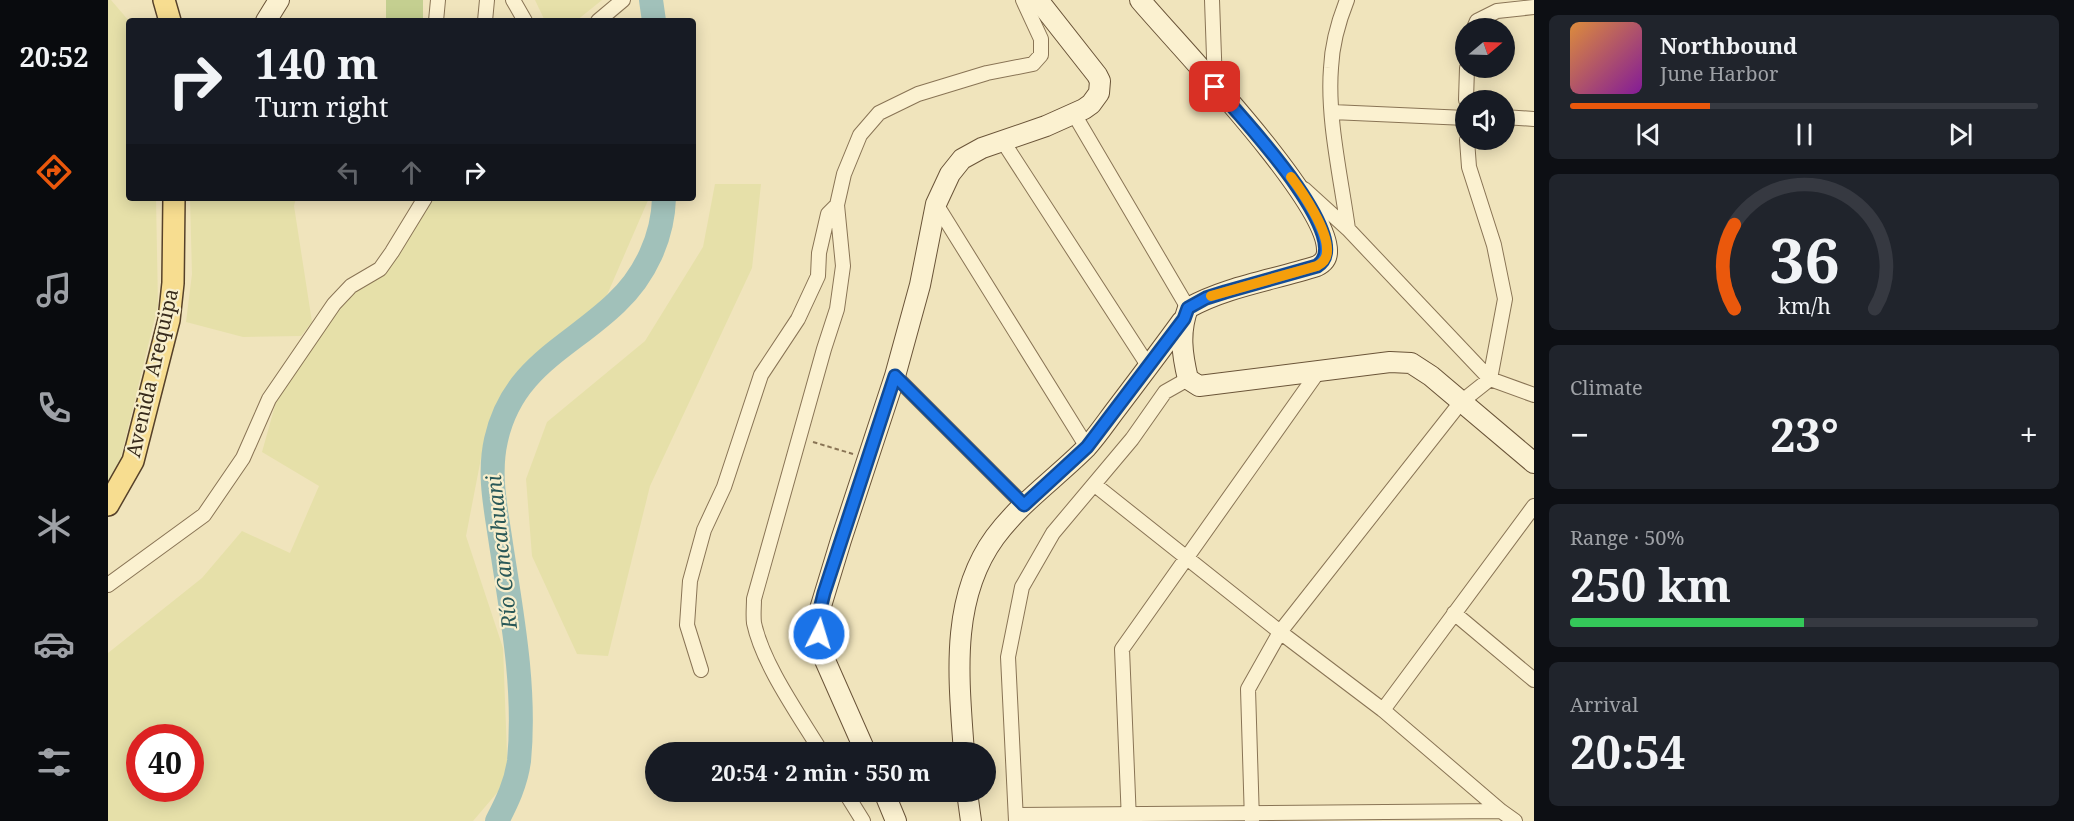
<!DOCTYPE html>
<html lang="en">
<head>
<meta charset="utf-8">
<style>
  body { margin:0; font-family:"Noto Serif",serif; background:#20242c; color:#f1f3f6; height:100vh; display:flex; flex-direction:column; font-size:22px; white-space:nowrap }
  * { box-sizing:border-box; margin:0 }
  p { font-size:20px; color:#9ea1a6 }
  .icon { flex:none; width:33px; height:33px; fill:none; stroke:currentColor; stroke-width:2; stroke-linecap:round; stroke-linejoin:round }
  .map { position:relative; flex:1; overflow:hidden }
  .side { display:flex; flex-direction:column; gap:15px; padding:15px; background:#0d0f14; width:540px }
  .side>* { flex:none }
  .guide { position:absolute; left:18px; top:18px; width:570px; height:183px; border-radius:6px; box-shadow:0 3px 15px #0003; background:#171b24; color:#f1f3f6; overflow:hidden }
  .needle { width:39px; rotate:71deg }
  .fabs { position:absolute; left:1347px; top:18px; display:grid; gap:12px }
  .fabs a { display:grid; place-items:center; width:60px; height:60px; border-radius:50%; background:#171b24; box-shadow:0 3px 15px #0003; font-size:30px }
  .speed { position:absolute; left:18px; top:724px; display:flex; gap:12px; font-size:30px; font-weight:700; text-align:center }
  .speed>* { display:grid; place-content:center; width:78px; height:78px; border-radius:50%; background:#171b24; box-shadow:0 3px 15px #0003; line-height:1 }
  .speed .limit { border:9px solid #d22; background:#fff; color:#111 }
  .pin { position:absolute; display:grid; place-items:center; width:51px; height:51px; color:#fff; margin:-26px; border-radius:12px; box-shadow:0 3px 9px #0006 }
  .me { position:absolute; width:66px; margin:-33px; rotate:5deg; stroke-linejoin:round; filter:drop-shadow(0 0 4px #0008) }
  .turn { display:flex; align-items:center; gap:21px; height:126px; padding:0 30px; font-size:27px }
  .turn .icon { width:78px; height:78px; stroke-width:2.5 }
  .turn b { display:block; font-size:42px; line-height:51px }
  .lanes { display:flex; align-items:center; height:57px; padding:0 30px; background:#0003; justify-content:center; gap:30px; direction:ltr }
  .lanes .off { opacity:.35 }
  .big { font-size:45px; font-weight:700; line-height:1.1 }
  .side .tile { flex:1; display:flex; flex-direction:column; justify-content:center; gap:9px; min-width:0; padding:0 21px; border-radius:9px; background:#20242c }
  .side .dial { align-items:center; gap:0 }
  .dial svg { height:156px; overflow:visible; fill:none; stroke:#363941; stroke-width:7; stroke-linecap:round; text-anchor:middle }
  .dial text { fill:#f1f3f6; stroke:none }
  .song { display:flex; align-items:center; gap:18px }
  .cover { width:72px; height:72px; border-radius:9px; background:linear-gradient(135deg,hsl(30 70% 55%),hsl(290 70% 35%)) }
  .played { height:6px; border-radius:3px; background:linear-gradient(90deg,#ea580c 30%,#363941 30%) }
  .keys { display:flex; justify-content:space-around; direction:ltr }
  .heat { display:flex; justify-content:space-between; align-items:center; font-size:33px; direction:ltr }
  .charge { height:9px; border-radius:4px; background:linear-gradient(90deg,#34c759 50%,#363941 0) }
  .trip { position:absolute; left:537px; top:742px; width:351px; height:60px; border-radius:30px; background:#171b24; box-shadow:0 3px 15px #0003; font-weight:700; line-height:60px; text-align:center }
  main { display:flex; flex:1; min-height:0 }
  .menu { display:flex; flex-direction:column; width:108px; justify-content:space-around; align-items:center; background:#090b0e; color:#9ea1a6 }
  .menu .icon { width:42px; height:42px }
  .menu .active { color:#ea580c }
  .menu b { font-size:27px; color:#f1f3f6 }
  .map>svg:first-child { display:block }
  .farmland { fill:#e6e0a9; fill-rule:evenodd }
  .green { fill:#c4cf90 }
  .lines { fill:none; stroke-linecap:round; stroke-linejoin:round }
  .river { stroke:#a1c1ba; stroke-width:24 }
  .street-casing { stroke:#897455; stroke-width:16 }
  .secondary-casing { stroke:#6a5438; stroke-width:22 }
  .primary-casing { stroke:#56412a; stroke-width:24 }
  .path { stroke:#897455; stroke-width:2; stroke-dasharray:4.5 3; stroke-linecap:butt }
  .street { stroke:#fbf1d0; stroke-width:14 }
  .secondary { stroke:#fbf1d0; stroke-width:20 }
  .primary { stroke:#f7dd90; stroke-width:21 }
  .route-casing { stroke:#114b97; stroke-width:15 }
  .route { stroke:#1a73e8; stroke-width:10 }
  .slow { stroke:#f59e0b; stroke-width:10 }
  .labels { text-anchor:middle; stroke-width:4.5; stroke-linejoin:round; paint-order:stroke }
  .street-label { font-size:20px; fill:#372a1b; stroke:#f7eecc }
  .water-label { font-size:21px; font-style:italic; fill:#295858; stroke:#f7eecc }
</style>
</head>
<body>
<main>
<nav class="menu">
<b>20:52</b>
<svg class="icon active" aria-label="directions" viewBox="0 0 24 24"><path d="M12 3l9 9-9 9-9-9zM9 14v-3h6M13 9l2 2-2 2"/></svg>
<svg class="icon" aria-label="music" viewBox="0 0 24 24"><path d="M9 18V5l10-2v13"/><circle cx="6" cy="18" r="3"/><circle cx="16" cy="16" r="3"/></svg>
<svg class="icon" aria-label="phone" viewBox="0 0 24 24"><path d="M5 4h4l2 5-3 2q2 4 5 5l2-3 5 2v4C11 20 4 13 5 4z"/></svg>
<svg class="icon" aria-label="climate" viewBox="0 0 24 24"><path d="M12 3v18M4 7l16 10M4 17L20 7"/></svg>
<svg class="icon" aria-label="car" viewBox="0 0 24 24"><path d="M5 17H2v-5l4-1 3-4h7l3 4 3 1v5h-3M9 17h6M6 11h13"/><circle cx="7" cy="17" r="2"/><circle cx="17" cy="17" r="2"/></svg>
<svg class="icon" aria-label="filters" viewBox="0 0 24 24"><path d="M4 7h16M4 17h16"/><circle cx="9" cy="7" r="2"/><circle cx="15" cy="17" r="2"/></svg>
</nav>
<div class="map">
<svg width="1426" height="821" viewBox="0 0 1426 821">
  <rect width="100%" height="100%" fill="#f0e4bc"/>
  <!-- farmland -->
  <path class="farmland" d="M0,0H3L21,21V198H48L50,305L12,461L0,484Z
    M427,0H494L468,21H437Z
    M607,184H653L644,268L542,486L500,656L469,654L424,556L418,479L439,422L537,341L595,247Z
    M82,198H188L186,206L204,322L193,336L135,337L78,322L84,274Z
    M326,198H541L499,295L417,371L374,453L358,536L395,648L400,780L365,821H0V653L94,578L134,531L182,553L211,486L154,452L168,402L239,297L271,278L289,256ZM32,738H82V789H32Z"/>
  <!-- green -->
  <path class="green" d="M278,0H315V21H278Z"/>
  <g class="lines">
    <!-- river -->
    <path class="river" d="M543,0L546,21
      M389,821C399,802 408,783 411,761C418,689 404,615 393,544C388,509 380,475 388,440C404,367 461,348 508,303C537,276 555,237 556,198"/>
    <defs>
      <path id="street" d="M405,0L417,21
        M1104,0L1107,85
        M1239,0C1231,20 1224,46 1223,68C1219,118 1233,178 1240,229
        M328,21L330,0
        M377,21L379,0
        M490,21L515,0
        M1366,28L1369,21L1389,11L1426,7
        M1358,100L1359,68
        M1224,112L1358,118
        M966,114L1080,308
        M1396,117L1426,119
        M894,140L1041,367
        M1196,189L1240,229L1382,379L1426,395
        M828,204L979,447
        M787,376L916,505
        M987,485L1172,632L1275,710L1393,811L1407,821
        M0,585L96,515L135,458L161,399L226,304L243,286L272,269L284,252L317,198
        M1346,613L1426,680
        M593,670L579,625L582,581L596,530L616,487L653,375L690,319L710,276L711,253L720,214L729,205
        M1275,710L1426,506
        M714,753C691,715 655,665 646,623C645,615 646,607 646,599L716,349L729,309L735,266L729,205L736,174L752,135L771,113L810,94L879,73L925,64L933,55V39L915,0
        M737,792L755,821
        M908,815L1393,811
        M908,821L900,657L914,587L945,533L1024,439L1057,392L1080,379
        M1021,821L1014,649L1210,372
        M1144,821L1140,689L1172,632L1353,402L1382,379L1397,299L1386,245L1361,167L1359,140"/>
      <path id="secondary" d="M1032,0C1069,44 1222,202 1219,252C1219,259 1215,263 1209,266C1166,280 1120,286 1080,308C1071,332 1074,354 1080,379L1091,386L1282,362L1303,363L1323,376L1426,463
        M158,21L171,0
        M758,753L716,658L711,634L712,609L733,540L787,376L812,285L828,204L842,174L854,159L874,148L938,126L976,109L983,104L991,93L992,81L989,75L930,0
        M856,753C851,680 841,600 887,537C912,503 948,478 978,448C989,436 999,421 1009,408C1031,379 1053,350 1074,321
        M776,792L788,821
        M859,792L863,821"/>
      <path id="primary" d="M56,0L62,21
        M0,505L25,461L61,320L65,283L66,198"/>
    </defs>
    <!-- street casing -->
    <use href="#street" class="street-casing"/>
    <!-- secondary casing -->
    <use href="#secondary" class="secondary-casing"/>
    <!-- primary casing -->
    <use href="#primary" class="primary-casing"/>
    <!-- path -->
    <path class="path" d="M705,442L745,454"/>
    <!-- street -->
    <use href="#street" class="street"/>
    <!-- secondary -->
    <use href="#secondary" class="secondary"/>
    <!-- primary -->
    <use href="#primary" class="primary"/>
  </g>
  <g class="lines">
    <defs>
      <path id="route" d="M711,634L712,609L716,593L787,376L916,505L979,447L1076,319L1080,308L1098,298L1117,292L1209,266C1251,240 1127,110 1107,87"/>
    </defs>
    <!-- route casing -->
    <use href="#route" class="route-casing"/>
    <!-- route -->
    <use href="#route" class="route"/>
    <!-- slow -->
    <path class="slow" d="M1103,296L1209,266C1215,263 1219,258 1219,251C1220,230 1195,193 1183,177"/>
  </g>
  <g class="labels">
    <!-- street labels -->
    <g class="street-label">
      <text transform="translate(44 373) rotate(-77)" y="7">Avenida Arequipa</text>
    </g>
    <!-- water labels -->
    <g class="water-label">
      <text transform="translate(394 552) rotate(-96)" y="7">Río Cancahuani</text>
    </g>
  </g>
</svg>
<div class="fabs">
<a><svg class="needle" viewBox="-14 -14 28 28"><path d="M0-13l5 13h-10z" fill="#e53935"/><path d="M0 13l5-13h-10z" fill="#9ea1a6"/></svg></a>
<a><svg class="icon" aria-label="sound" viewBox="0 0 24 24"><path d="M4 9h4l5-4v14l-5-4H4zM17 9q2 3 0 6"/></svg></a>
</div>
<div class="speed"><div class="limit">40</div></div>
<div class="pin" style="left:1107px;top:87px;background:#d93025"><svg class="icon" aria-label="arrive" viewBox="0 0 24 24"><path d="M6 21V4h12l-3 4 3 4H6"/></svg></div>
<svg class="me" style="left:711px;top:634px" viewBox="-20 -20 40 40"><circle r="17" fill="#1a73e8" stroke="#fff" stroke-width="3"/><path d="M0-11L8 9 0 5-8 9z" fill="#fff"/></svg>
<div class="trip">20:54 · 2 min · 550 m</div>
<div class="guide">
<div class="turn"><svg class="icon" aria-label="right" viewBox="0 0 24 24"><path d="M7 20v-9h11M14 6l5 5-5 5"/></svg><div><b>140 m</b>Turn right</div></div>
<div class="lanes"><svg class="icon off" aria-label="left" viewBox="0 0 24 24"><path d="M17 20v-9H6M10 6l-5 5 5 5"/></svg><svg class="icon off" aria-label="ahead" viewBox="0 0 24 24"><path d="M12 20V5M6 11l6-6 6 6"/></svg><svg class="icon" aria-label="right" viewBox="0 0 24 24"><path d="M7 20v-9h11M14 6l5 5-5 5"/></svg></div>
</div>
</div>
<section class="side">
<div class="tile">
<div class="song"><i class="cover"></i><div><b>Northbound</b><p>June Harbor</p></div></div>
<div class="played"></div>
<div class="keys"><svg class="icon" aria-label="previous" viewBox="0 0 24 24"><path d="M18 5L8 12l10 7zM5 5v14"/></svg><svg class="icon" aria-label="pause" viewBox="0 0 24 24"><path d="M8 5v14M16 5v14"/></svg><svg class="icon" aria-label="next" viewBox="0 0 24 24"><path d="M6 5l10 7-10 7zM19 5v14"/></svg></div>
</div>
<div class="tile dial"><svg viewBox="0 0 100 80">
<path d="M14 69A42 42 0 1 1 86 69"/>
<path d="M14 69A42 42 0 0 1 14 26" stroke="#ea580c"/>
<text x="50" y="56" font-size="32" font-weight="700">36</text>
<text x="50" y="72" font-size="11">km/h</text>
</svg></div>
<div class="tile"><p>Climate</p>
<div class="heat"><a>−</a><b class="big">23°</b><a>+</a></div>
</div>
<div class="tile"><p>Range · 50%</p><b class="big">250 km</b><div class="charge"></div></div>
<div class="tile"><p>Arrival</p><b class="big">20:54</b></div>
</section>
</main>
</body>
</html>
